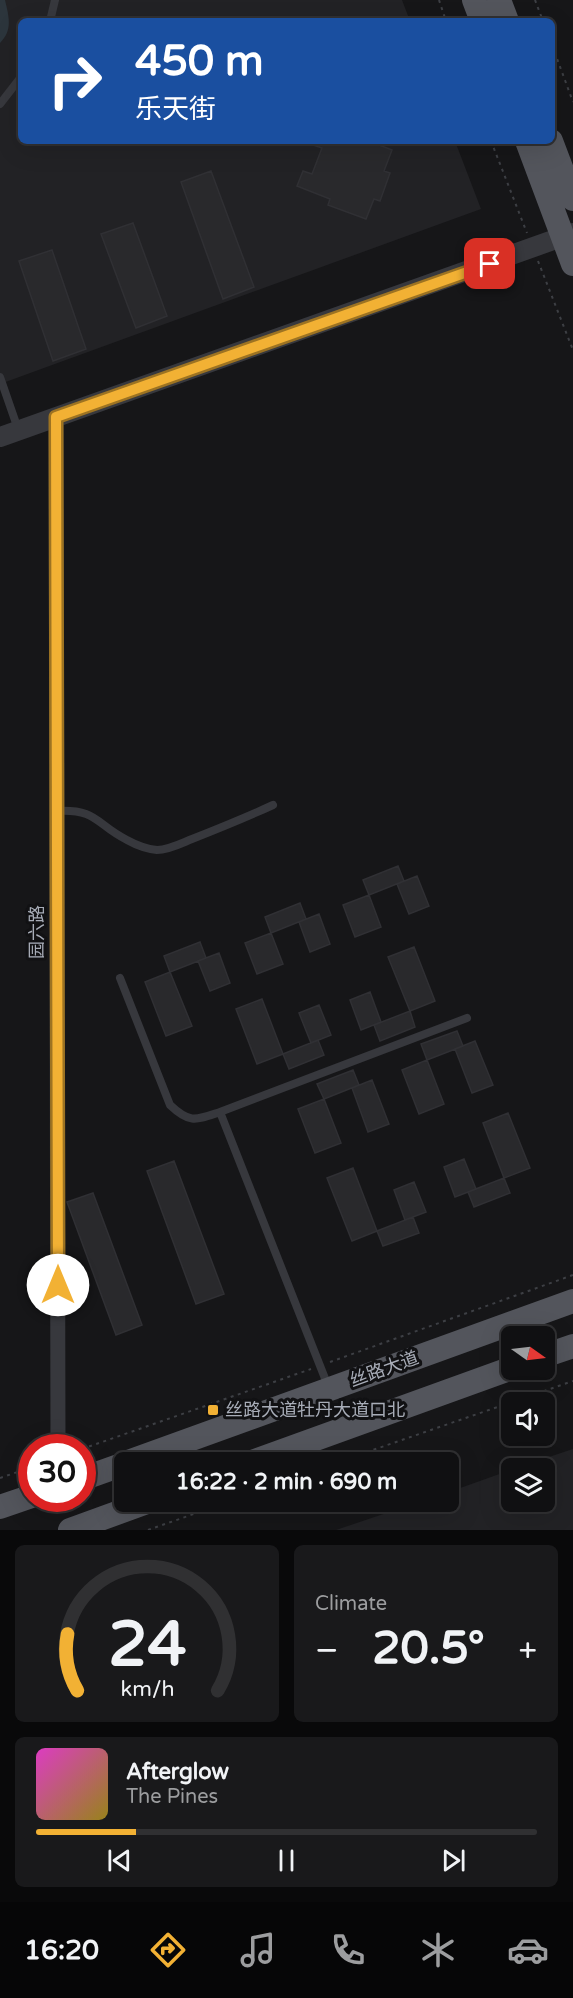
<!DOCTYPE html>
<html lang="en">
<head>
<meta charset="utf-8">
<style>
  body { margin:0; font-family:"Varela Round","Noto Sans SC",sans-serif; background:#19191b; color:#f1f3f6; height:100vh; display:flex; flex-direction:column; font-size:22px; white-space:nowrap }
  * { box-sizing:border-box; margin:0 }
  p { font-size:20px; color:#9c9d9f }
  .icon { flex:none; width:33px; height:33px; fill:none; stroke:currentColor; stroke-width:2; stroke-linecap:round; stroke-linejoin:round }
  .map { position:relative; height:1530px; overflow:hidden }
  .details { display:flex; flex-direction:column; gap:15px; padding:15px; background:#09090a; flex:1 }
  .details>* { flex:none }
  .banner { position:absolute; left:18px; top:18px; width:537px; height:126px; border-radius:9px; box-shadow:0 6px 24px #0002,0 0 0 2px #303032; background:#1a4fa0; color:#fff; overflow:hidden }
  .needle { width:39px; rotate:104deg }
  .buttons { position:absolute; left:501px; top:1326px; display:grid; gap:12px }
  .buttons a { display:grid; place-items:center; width:54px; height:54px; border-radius:9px; background:#101012; box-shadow:0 6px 24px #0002,0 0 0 2px #303032; font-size:30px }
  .speed { position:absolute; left:18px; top:1434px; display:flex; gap:12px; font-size:30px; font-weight:700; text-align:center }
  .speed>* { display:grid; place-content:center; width:78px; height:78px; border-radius:50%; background:#101012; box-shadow:0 6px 24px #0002,0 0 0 2px #303032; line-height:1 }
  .speed .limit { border:9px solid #d22; background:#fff; color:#111 }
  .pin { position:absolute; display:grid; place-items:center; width:51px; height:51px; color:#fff; margin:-26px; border-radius:12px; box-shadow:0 3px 9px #0006 }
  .me { position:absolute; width:66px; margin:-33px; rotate:0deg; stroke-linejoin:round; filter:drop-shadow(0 0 4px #0008) }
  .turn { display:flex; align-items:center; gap:21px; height:126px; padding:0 18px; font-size:27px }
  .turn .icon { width:78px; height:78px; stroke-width:2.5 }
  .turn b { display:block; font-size:42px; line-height:51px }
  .big { font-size:45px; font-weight:800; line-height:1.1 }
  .details .widget { flex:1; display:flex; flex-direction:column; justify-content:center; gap:9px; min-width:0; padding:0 21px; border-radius:9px; background:#19191b }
  .details .dial { align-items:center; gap:0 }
  .dial svg { height:156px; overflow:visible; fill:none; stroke:#303032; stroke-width:7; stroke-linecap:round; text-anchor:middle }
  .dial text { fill:#f1f3f6; stroke:none }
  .song { display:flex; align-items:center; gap:18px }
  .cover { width:72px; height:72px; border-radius:9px; background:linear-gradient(135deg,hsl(310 70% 55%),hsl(50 70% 35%)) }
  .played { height:6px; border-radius:3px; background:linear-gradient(90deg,#f2b134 20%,#303032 20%) }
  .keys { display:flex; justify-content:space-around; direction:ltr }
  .heat { display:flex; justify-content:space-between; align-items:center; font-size:33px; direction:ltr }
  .details .tiles { flex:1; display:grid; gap:15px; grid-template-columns:1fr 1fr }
  .widget:last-child { grid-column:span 2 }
  .trip { position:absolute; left:114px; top:1452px; width:345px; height:60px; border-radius:9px; background:#101012; box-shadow:0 6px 24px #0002,0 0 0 2px #303032; font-weight:800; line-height:60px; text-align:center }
  .tabs { display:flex; height:96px; justify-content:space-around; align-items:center; background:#060607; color:#9c9d9f }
  .tabs .icon { width:42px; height:42px }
  .tabs .selected { color:#f2b134 }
  .tabs b { font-size:27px; color:#f1f3f6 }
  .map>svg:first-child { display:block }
  .built { fill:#222225 }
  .water { fill:#2c353c }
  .building { fill:#29292c; stroke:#303034; stroke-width:1.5 }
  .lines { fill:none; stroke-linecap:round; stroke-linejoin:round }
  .path { stroke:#3d3f44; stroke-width:2; stroke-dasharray:3 4.5; stroke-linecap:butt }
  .service { stroke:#37383d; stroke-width:8 }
  .minor { stroke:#37383d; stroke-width:15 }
  .tertiary { stroke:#37383d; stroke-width:20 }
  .primary { stroke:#53555c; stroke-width:24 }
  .route-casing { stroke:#9d7322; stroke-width:15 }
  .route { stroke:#f2b134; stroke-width:10 }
  .poi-dot { fill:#f2b134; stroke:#111113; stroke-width:2 }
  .labels { text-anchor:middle; stroke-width:6; stroke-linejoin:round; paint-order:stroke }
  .street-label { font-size:18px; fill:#a8adb8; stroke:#111113 }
  .poi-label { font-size:18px; fill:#a8adb8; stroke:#111113; text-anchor:start }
</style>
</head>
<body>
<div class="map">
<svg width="573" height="1530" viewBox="0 0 573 1530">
  <rect width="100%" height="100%" fill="#161618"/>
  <!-- built -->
  <path class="built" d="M0,0H402L410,21H21V141H455L481,209L0,384Z
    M573,1449V1530H336L419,1502H448L449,1492L511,1470L512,1502H544V1468H516Z"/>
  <!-- water -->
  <path class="water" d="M0,0H5C9,17 13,30 0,43Z"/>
  <!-- building -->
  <path class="building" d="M314,141H369L392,150L384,171L390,173L380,201L374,199L366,219L328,205L330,199L297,186L303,171L312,174L322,148L313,145Z
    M211,171L254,287L223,299L181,182Z
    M133,223L167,316L136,328L101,234Z
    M52,250L86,349L53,361L19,261Z
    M398,866L404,881L369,895L363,880Z
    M417,876L429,906L409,914L397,884Z
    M369,895L381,927L355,937L343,905Z
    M300,903L306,919L271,933L265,917Z
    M319,914L330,944L310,952L299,922Z
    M271,933L283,964L257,974L245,943Z
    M200,942L206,958L170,972L164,956Z
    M414,947L435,1001L410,1011L388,957Z
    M219,953L230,983L210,991L198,961Z
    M170,972L192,1026L166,1036L145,982Z
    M370,992L381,1022L361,1030L350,1000Z
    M262,999L283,1054L257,1064L236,1009Z
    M319,1005L331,1035L311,1043L299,1013Z
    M410,1011L415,1027L380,1041L374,1025Z
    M457,1031L463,1046L427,1060L421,1044Z
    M318,1040L324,1055L289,1069L283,1054Z
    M475,1041L493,1085L472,1093L455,1049Z
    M427,1060L444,1104L419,1114L402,1070Z
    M353,1070L359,1085L324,1099L317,1084Z
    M372,1080L389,1124L368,1132L352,1088Z
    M324,1099L341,1143L315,1153L298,1109Z
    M508,1113L530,1168L504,1178L483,1123Z
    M464,1159L476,1189L455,1197L444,1167Z
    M174,1161L224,1294L196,1304L147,1171Z
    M353,1168L377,1231L352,1241L327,1178Z
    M504,1178L510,1193L474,1207L468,1192Z
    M414,1182L426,1212L405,1220L394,1190Z
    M93,1193L142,1325L116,1335L67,1202Z
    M413,1217L419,1233L383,1246L377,1231Z"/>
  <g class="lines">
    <!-- path -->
    <path class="path" d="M439,0L446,21
      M535,0L543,21
      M552,45L573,102
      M491,141L527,233
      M538,261L573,350
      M330,1362L573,1275
      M82,1449L311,1369
      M338,1462L573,1381
      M0,1478L32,1467
      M148,1530L228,1502"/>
    <!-- service -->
    <path class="service" d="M50,21L55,0
      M0,104L21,77
      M0,377L18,429
      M57,811C98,809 95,824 127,840C136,845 147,849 157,850C169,850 182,843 192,839C220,828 247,817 273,805
      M120,978L170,1105C190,1124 196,1120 220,1112
      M328,1386L220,1112L467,1018"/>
    <!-- minor -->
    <path class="minor" d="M56,417L58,1448"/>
    <!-- tertiary -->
    <path class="tertiary" d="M0,437L573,233"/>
    <!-- primary -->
    <path class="primary" d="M474,0L482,21
      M499,0L507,21
      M527,141L573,264
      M551,141L573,199
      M544,1356L573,1346
      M128,1462L573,1301
      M252,1462L512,1368
      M82,1479L124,1464
      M0,1507L32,1496
      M70,1530L147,1502"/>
  </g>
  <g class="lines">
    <defs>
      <path id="route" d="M58,1285L56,417L490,264"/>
    </defs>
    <!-- route casing -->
    <use href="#route" class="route-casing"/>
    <!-- route -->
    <use href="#route" class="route"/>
  </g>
  <!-- markers -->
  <rect class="poi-dot" x="207" y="1404" width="12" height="12" rx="3"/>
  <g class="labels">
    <!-- street labels -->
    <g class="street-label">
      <text transform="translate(37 932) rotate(-90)" y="6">园六路</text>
      <text transform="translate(384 1369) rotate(-20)" y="6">丝路大道</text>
    </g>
    <!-- poi labels -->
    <g class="poi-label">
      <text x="225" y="1416">丝路大道牡丹大道口北</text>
    </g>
  </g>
</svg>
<div class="buttons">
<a><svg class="needle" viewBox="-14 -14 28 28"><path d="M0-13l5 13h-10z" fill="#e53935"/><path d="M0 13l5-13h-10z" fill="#9c9d9f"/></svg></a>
<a><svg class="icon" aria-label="sound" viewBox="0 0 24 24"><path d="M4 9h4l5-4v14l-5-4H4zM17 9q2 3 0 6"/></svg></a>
<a><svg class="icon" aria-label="layers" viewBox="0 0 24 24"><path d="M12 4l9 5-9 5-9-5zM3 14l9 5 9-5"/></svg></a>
</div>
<div class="speed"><div class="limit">30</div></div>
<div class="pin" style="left:490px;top:264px;background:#d93025"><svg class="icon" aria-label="arrive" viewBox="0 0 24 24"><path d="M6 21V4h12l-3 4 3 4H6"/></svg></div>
<svg class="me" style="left:58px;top:1285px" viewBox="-20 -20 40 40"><circle r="19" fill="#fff"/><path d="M0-13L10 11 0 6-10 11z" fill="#f2b134"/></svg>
<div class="trip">16:22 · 2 min · 690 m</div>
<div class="banner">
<div class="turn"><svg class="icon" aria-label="right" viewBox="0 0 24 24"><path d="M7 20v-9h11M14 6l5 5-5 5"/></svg><div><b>450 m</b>乐天街</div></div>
</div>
</div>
<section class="details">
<div class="tiles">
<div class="widget dial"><svg viewBox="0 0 100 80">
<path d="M14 69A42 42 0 1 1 86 69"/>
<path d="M14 69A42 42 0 0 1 9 40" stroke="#f2b134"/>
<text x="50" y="56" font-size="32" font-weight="700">24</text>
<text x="50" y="72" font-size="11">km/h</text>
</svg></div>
<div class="widget"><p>Climate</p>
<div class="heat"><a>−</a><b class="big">20.5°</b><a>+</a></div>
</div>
<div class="widget">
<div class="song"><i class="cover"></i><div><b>Afterglow</b><p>The Pines</p></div></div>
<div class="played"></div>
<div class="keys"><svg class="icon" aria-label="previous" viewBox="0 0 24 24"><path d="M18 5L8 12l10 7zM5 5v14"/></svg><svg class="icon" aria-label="pause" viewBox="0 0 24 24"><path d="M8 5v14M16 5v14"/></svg><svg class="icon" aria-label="next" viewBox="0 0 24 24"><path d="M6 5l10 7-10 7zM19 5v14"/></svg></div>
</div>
</div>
</section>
<nav class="tabs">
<b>16:20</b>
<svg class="icon selected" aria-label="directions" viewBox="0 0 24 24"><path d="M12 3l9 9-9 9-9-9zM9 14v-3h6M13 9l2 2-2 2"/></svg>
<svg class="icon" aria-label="music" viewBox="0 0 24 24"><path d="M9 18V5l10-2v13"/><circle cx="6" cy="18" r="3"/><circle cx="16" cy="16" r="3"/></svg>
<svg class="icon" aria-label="phone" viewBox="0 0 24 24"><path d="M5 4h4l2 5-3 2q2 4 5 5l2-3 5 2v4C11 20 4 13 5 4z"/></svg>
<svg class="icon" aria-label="climate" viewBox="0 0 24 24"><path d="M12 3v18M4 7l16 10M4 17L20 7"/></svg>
<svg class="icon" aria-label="car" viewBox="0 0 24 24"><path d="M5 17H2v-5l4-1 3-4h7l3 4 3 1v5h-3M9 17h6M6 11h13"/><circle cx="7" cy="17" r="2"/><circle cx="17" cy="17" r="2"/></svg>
</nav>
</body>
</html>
